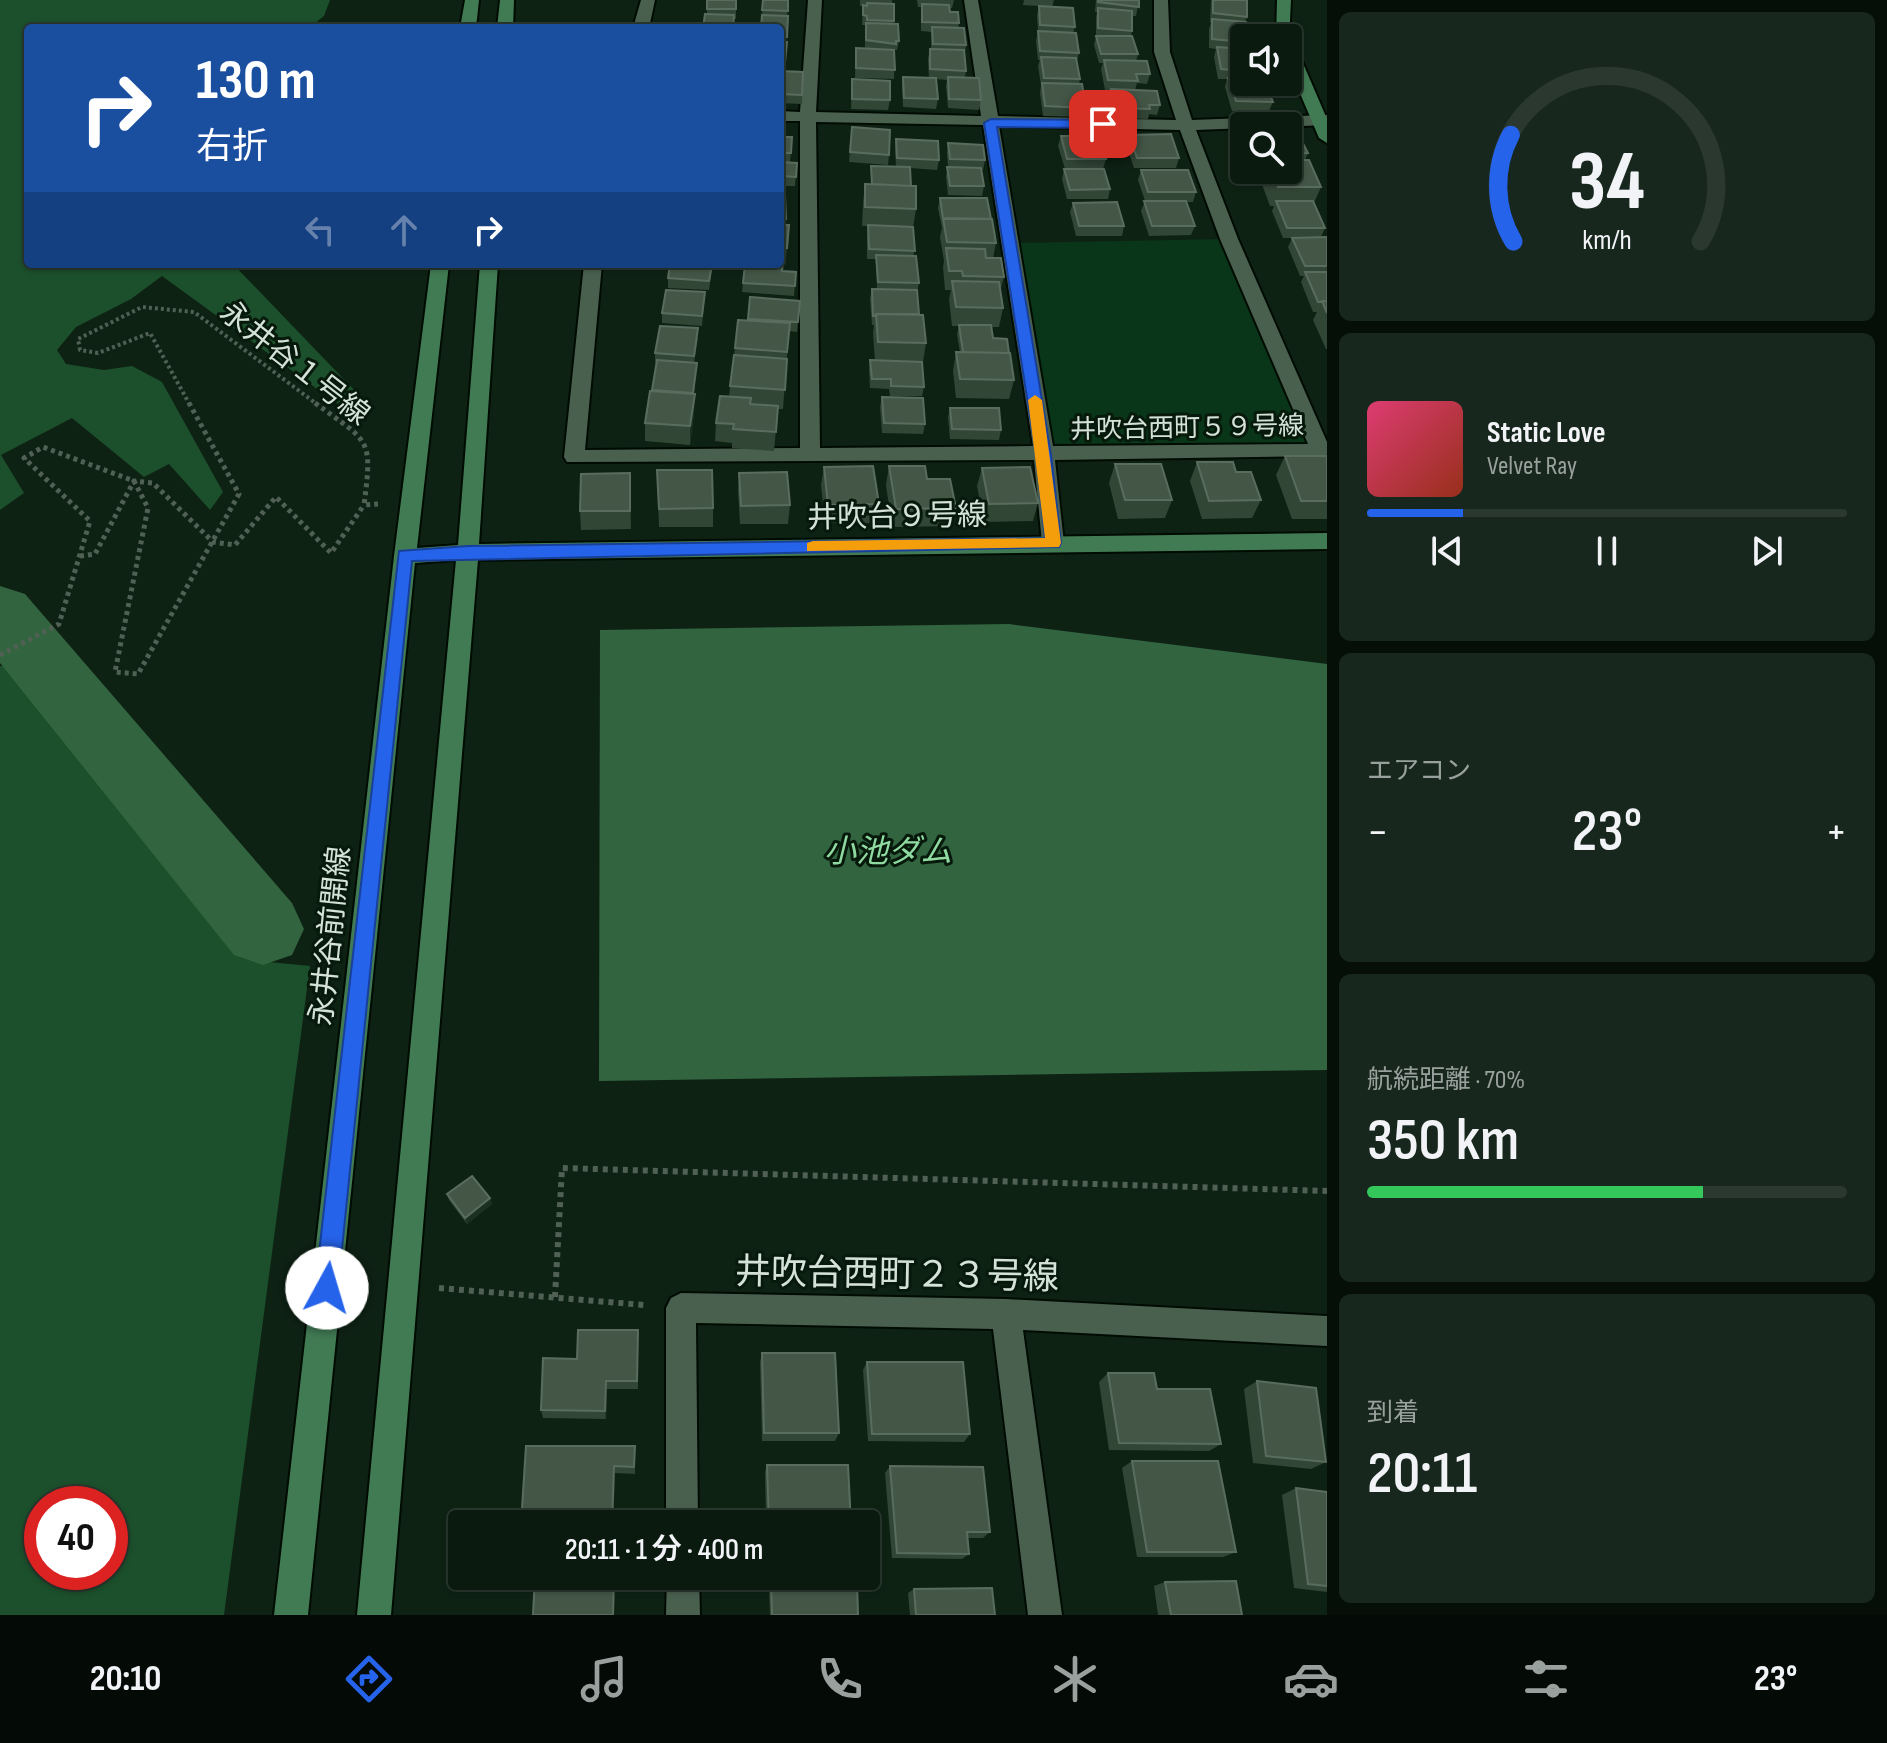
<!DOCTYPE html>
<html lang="ja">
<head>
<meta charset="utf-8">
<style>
  body { margin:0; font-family:"Sofia Sans Condensed","Noto Sans JP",sans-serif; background:#18271d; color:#f1f3f6; height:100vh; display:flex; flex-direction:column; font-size:30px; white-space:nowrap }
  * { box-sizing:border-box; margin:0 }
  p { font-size:26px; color:#99a19e }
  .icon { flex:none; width:44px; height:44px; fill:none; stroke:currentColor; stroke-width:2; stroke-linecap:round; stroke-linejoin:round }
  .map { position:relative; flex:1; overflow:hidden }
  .sheet { display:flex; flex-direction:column; gap:12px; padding:12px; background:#060e08; width:560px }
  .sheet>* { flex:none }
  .top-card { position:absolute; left:24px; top:24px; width:760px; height:244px; border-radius:8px; box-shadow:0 2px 6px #0004,0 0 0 2px #2a382f; background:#1a4fa0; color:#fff; overflow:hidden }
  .buttons { position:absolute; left:1230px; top:24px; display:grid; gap:16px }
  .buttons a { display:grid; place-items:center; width:72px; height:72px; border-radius:8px; background:#0a1a0f; box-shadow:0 2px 6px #0004,0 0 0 2px #2a382f; font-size:40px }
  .speed { position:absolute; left:24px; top:1486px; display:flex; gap:16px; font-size:40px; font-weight:700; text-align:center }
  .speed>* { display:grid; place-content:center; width:104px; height:104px; border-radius:50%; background:#0a1a0f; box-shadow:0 2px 6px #0004,0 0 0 2px #2a382f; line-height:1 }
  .speed .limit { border:12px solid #d22; background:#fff; color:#111 }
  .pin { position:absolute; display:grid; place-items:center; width:68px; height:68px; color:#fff; margin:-34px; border-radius:16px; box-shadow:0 4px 12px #0006 }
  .me { position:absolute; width:88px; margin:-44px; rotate:6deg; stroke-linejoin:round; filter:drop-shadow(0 0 6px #0008) }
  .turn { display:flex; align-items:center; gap:28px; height:168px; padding:0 40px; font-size:36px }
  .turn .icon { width:104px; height:104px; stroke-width:2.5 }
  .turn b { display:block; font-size:56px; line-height:68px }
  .lanes { display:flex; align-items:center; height:76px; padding:0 40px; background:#0003; justify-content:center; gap:40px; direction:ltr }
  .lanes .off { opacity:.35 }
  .big { font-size:60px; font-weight:600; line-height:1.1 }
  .sheet .widget { flex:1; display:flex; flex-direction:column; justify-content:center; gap:12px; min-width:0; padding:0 28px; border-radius:12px; background:#18271d }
  .sheet .dial { align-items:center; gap:0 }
  .dial svg { height:208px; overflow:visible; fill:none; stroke:#2a382f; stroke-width:7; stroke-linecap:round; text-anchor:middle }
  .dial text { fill:#f1f3f6; stroke:none }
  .song { display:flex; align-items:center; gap:24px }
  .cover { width:96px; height:96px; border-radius:12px; background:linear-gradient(135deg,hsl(340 70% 55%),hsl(10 70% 35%)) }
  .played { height:8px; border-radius:4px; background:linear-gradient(90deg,#2563eb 20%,#2a382f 20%) }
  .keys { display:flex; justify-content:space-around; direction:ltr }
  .heat { display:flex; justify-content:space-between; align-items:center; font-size:44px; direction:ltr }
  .charge { height:12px; border-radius:6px; background:linear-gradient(90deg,#34c759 70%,#2a382f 0) }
  .trip { position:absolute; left:448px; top:1510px; width:432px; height:80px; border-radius:8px; background:#0a1a0f; box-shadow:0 2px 6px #0004,0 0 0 2px #2a382f; font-weight:600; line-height:80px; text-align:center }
  .dock { display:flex; height:128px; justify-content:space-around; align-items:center; background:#040a06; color:#99a19e }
  .dock .icon { width:56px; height:56px }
  .dock .active { color:#2563eb }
  .dock b { font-size:36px; color:#f1f3f6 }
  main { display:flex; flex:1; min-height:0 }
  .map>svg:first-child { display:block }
  .green { fill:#093619 }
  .forest { fill:#1c4f2c; fill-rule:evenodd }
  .water { fill:#326440 }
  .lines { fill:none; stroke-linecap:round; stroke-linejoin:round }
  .river { fill:#326440; fill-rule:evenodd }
  .street-casing { stroke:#000b02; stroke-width:4 }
  .secondary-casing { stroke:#000b02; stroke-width:4 }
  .path-far2 { stroke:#506154; stroke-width:4; stroke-dasharray:3 3; stroke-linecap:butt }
  .path-far1 { stroke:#506154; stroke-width:5; stroke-dasharray:4 4; stroke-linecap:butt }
  .path { stroke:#506154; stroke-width:6; stroke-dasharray:5 5; stroke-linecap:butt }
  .street { fill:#4a604f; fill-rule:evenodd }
  .secondary { fill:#417b54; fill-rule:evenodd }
  .wall { fill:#324636 }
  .shaded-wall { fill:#1c3021 }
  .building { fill:#445747; stroke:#5a6c5e; stroke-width:2 }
  .route { fill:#2563eb; stroke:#184099; stroke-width:2 }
  .slow { fill:#f59e0b }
  .labels { text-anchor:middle; stroke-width:6; stroke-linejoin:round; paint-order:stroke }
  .far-street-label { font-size:26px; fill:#d5e2d7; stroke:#06190b }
  .street-label { font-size:30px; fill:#d5e2d7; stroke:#06190b }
  .water-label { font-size:32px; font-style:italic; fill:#8fdaa1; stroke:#06190b }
  .near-street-label { font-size:36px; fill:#d5e2d7; stroke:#06190b }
</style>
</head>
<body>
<main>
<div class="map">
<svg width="1327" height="1615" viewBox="0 0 1327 1615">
  <rect width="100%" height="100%" fill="#0e2214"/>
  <!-- green -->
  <path class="green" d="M1229,239L1321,451L1044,455L1010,243Z"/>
  <!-- forest -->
  <path class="forest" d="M0,0H330L324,16L309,28H28V264H233L358,394L350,413L162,276L131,299L76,327L57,350L66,364L104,370L132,366L162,382L223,492L210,510L169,464L144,477L72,418L1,455L24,493L0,510Z
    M20,665L259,961L310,966L224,1615H0V666ZM42,1504H110V1572H42Z"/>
  <!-- water -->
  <path class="water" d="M1009,624L1327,664V1070L599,1081L600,630Z"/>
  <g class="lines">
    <!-- river -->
    <path class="river" d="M0,586L25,594L292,903L304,929L292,955L263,965L234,955L0,663Z"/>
    <defs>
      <path id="street" d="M641,0H655L649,28H633Z
        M808,0H822L816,112L981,116L964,0H978L998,116L1176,120L1154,52V0H1168L1170,52L1192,120L1327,115V125L1196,130L1238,239L1327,442V456L1055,460L1064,543L1060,548H1046L1042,543L1034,460L567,462L564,457L584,264H602L585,450L800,448V121H780V111L800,112ZM816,122L983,125L1033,446L820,448ZM999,126L1180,130L1220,239L1308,444L1053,446Z
        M681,1293L1006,1299L1327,1316V1346L1023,1330L1062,1615H1028L993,1329L696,1323L698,1524H666V1308L671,1298Z
        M667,1576H699L700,1615H666Z"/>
      <path id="secondary" d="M465,0H479L476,28H460Z
        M500,0H514L513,28H497Z
        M1277,0H1291L1289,41L1288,38H1276Z
        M1288,42L1296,47L1327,119V143L1319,138L1288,65Z
        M431,264H449L417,548L458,545L480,264H498L479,544L1327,533V549L478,560L391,1615H357L456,560L415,563L308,1615H274L394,556Z"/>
    </defs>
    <!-- street casing -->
    <use href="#street" class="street-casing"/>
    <!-- secondary casing -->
    <use href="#secondary" class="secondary-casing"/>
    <!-- path-far2 -->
    <path class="path-far2" d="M190,405L150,333L98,353L80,350L78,339L142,307L194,312L318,405"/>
    <!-- path-far1 -->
    <path class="path-far1" d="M315,403C369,443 373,436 364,505L378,504
      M80,556L95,554L134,481L153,483L213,542L235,545L276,497L331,553L364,505
      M0,655L59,624L90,521L24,458L43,447L134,481L148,508L115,672L138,674L239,494L189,403"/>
    <!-- path -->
    <path class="path" d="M439,1288L644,1305
      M555,1297L562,1168L1327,1191"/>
    <!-- street -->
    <use href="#street" class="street"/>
    <!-- secondary -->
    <use href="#secondary" class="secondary"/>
  </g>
  <!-- wall -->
  <path class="wall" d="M707,0H736V19L707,14Z
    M763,0H788L785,72H803L802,104L780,103V28H761Z
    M860,0H892L894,24L899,41L897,50H895L894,79L855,78L856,48L865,49V25H862L863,6H860Z
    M917,0H954L952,8H949L950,12L959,23L958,28L966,45L965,53L966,71L965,77L981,100L979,110L948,108L946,86L947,80L936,79L938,99L936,109L903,107L902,86L903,77L929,78L928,59L930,49H931V32L921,31V7H918Z
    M1024,0H1054L1052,7L1075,27L1073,33L1079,53L1077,61L1080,79L1079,84L1086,108L1084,117L1043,116L1040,93L1041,85L1038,66L1040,60H1038L1036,41L1038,31L1037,16L1039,6L1023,5Z
    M1096,0H1139L1136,16H1132V31L1131,36L1138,54L1136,61L1150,74L1147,84L1137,83L1135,90L1160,105L1157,115L1149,114L1148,119L1112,118L1109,99L1111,90H1105L1101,69L1103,63H1099L1094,45L1096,37V18L1097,12H1095Z
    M1211,0H1247V17L1245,22L1244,38V82L1273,102L1269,111H1232L1225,87L1227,79H1218L1214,57L1216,49L1209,48V29L1211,23L1210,22Z
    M852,79L890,100L888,110L851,109Z
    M1288,126L1308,153L1305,160L1321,187L1314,203L1325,228L1321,237H1327V349H1326L1313,320L1317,312H1313L1301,282L1304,276H1300L1288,247L1292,238H1283L1272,211L1274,206H1270L1260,179L1263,173L1259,174L1257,170H1288Z
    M852,127L889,155L888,165L849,162Z
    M1129,135L1179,158L1176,168H1134L1126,144Z
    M1061,136L1106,159L1103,169H1065L1058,146Z
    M780,137H792L790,163H797L795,186H781L780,194L786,219L785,225H789L786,257H780Z
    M896,139L939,160L937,170L910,168L911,186L916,209L913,228L914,256L919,283L917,292L919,314L926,343L923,362H922L924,387L922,396H890L889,389L870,388L869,370L870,360L875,361L873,333L874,325H872L870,299L872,289H877L876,259H867V235L868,226H862L863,203L865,184H871V166L896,167L895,149Z
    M948,143L985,160L983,170H981L984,186L982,196L948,195L946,177L948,167L947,153Z
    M1064,169L1110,189L1108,199H1067L1062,179Z
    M1141,170L1196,192L1193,202H1186L1195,226L1191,235L1149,236L1141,211L1145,201L1138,180Z
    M940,198L996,243L993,258L1004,277L1000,291L1003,308L999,327H991L993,338L1014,380L1009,399L956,398L953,371L956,352H960L957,334L959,326H952L949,299L951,290H945L943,267L944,261L940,237L942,228L938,208Z
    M1073,203L1124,226L1122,236H1076L1070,212Z
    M713,264L709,290L668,288V278Z
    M782,271L796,272L794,296L742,292L743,283Z
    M705,292L702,326L662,323V313Z
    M750,297L800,301L797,332L789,331L783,409H778L774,451L732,448V443L715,441L716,423L729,396L735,348L748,321Z
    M698,338L694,363H697L694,394V413L690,445L645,441V423L652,391L657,363L655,362V353Z
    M882,397L925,424L923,434L882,433L880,407Z
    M950,408L1001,430L999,440L950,439L948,417Z
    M1285,456H1327V519H1292L1276,475Z
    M1197,462L1236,472L1261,500L1252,518L1202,519L1190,481Z
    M1115,464L1172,500L1165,518L1118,519L1109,483Z
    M889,466L927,479L956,508L951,526L892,527L886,485Z
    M824,467L879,504L876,523H825L821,485Z
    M982,468L1038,503L1033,521L984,522L977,486Z
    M657,470L713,508V527H659Z
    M630,473L631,529L581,530L580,511Z
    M739,473L790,505L788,524H740L738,491Z
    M447,1194L490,1198L492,1204L467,1224L449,1200Z
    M638,1330V1389H607L606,1419L543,1418L541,1410L577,1359Z
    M762,1353L839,1433L835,1441H762L760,1362Z
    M867,1362L970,1434L964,1442L868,1441L863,1370Z
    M1108,1373L1157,1389L1221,1444L1209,1451L1109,1450L1099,1382Z
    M1257,1381L1326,1462L1311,1469L1253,1463L1244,1389Z
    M635,1446V1474L615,1473L613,1524H521Z
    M1132,1461L1236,1552L1223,1557H1137L1122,1468Z
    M767,1465L851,1524H766L765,1472Z
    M890,1466L990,1532L983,1538H967L969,1554L962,1559L892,1558L885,1473Z
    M1296,1488L1327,1492V1592L1294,1588L1282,1495Z
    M771,1582L858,1615H770L769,1587Z
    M1165,1582L1242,1615H1158L1154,1586Z
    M914,1589L995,1615H910L908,1593Z"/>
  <!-- shaded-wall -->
  <path class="shaded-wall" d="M695,394L694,413L690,445V426Z
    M490,1198L492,1204L467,1224L465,1218Z
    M606,1381L607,1389L606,1419L605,1411Z
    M614,1466L615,1473L613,1524H612Z
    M614,1576H615L614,1615H613Z"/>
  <!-- building -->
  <path class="building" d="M707,0H736V9H707Z
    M763,0H788V11L762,10Z
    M1098,0H1139V7L1098,2Z
    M1213,0H1247V17L1213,13Z
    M867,3L894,4V21L867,20V16L863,15V5L867,6Z
    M922,4L949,5L950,12H958L959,23L922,22Z
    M1039,6L1073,8L1075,27L1040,25Z
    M1098,8L1132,11V31L1098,28Z
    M705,14L734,15L733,28H703Z
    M762,15L788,16L787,37H780V28H761Z
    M1212,19L1246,22L1247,38H1244V42L1212,39Z
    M866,23L898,24L899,41H896V44L866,40Z
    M932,27L964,28L966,45L933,44Z
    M1038,31L1076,33L1079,53L1040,51Z
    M1096,36H1132L1138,54H1101Z
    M780,42H787L785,63H780Z
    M1217,47L1244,49V71L1221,69Z
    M856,48L894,50L895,70L856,68Z
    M930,49L964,50L966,71L930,69Z
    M1041,57L1076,58L1080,79L1044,78Z
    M1104,60L1147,61L1150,74H1136L1138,81L1108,80Z
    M780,71L803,72L802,95L780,94Z
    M903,77L936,78L938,99L904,98Z
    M948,77L979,78L981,100L949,99Z
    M1228,78H1244V82H1265L1273,102L1236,101Z
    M852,79L890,81V100L852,99Z
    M1042,83L1082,84L1086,108L1045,106Z
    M1111,89L1157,91L1160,105H1149L1150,109L1115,108Z
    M1293,124L1308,153L1288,154V126L1252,125Z
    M852,127L890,130L889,155L850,152Z
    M1171,134L1179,158H1137L1129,135Z
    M1061,136H1099L1106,159H1067Z
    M780,137H792L791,153H780Z
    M896,139L938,141L939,160L897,158Z
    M948,143L983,145L985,160L950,159Z
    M1288,160H1309L1321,187H1278L1271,170H1288Z
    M780,162L797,163L796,177L782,176L781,185Z
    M871,166L910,167L911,186L872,184Z
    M947,167L981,168L984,186H950Z
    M1064,169H1104L1110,189L1070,190Z
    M1141,170H1188L1196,192H1148Z
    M865,184L916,186V209L865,207Z
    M780,194L785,195L786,219H780Z
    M940,198H987L991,219H943Z
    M1144,201H1186L1195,226H1152Z
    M1276,201H1313L1325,228H1287Z
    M1117,202L1124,226H1079L1073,203Z
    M943,218L992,219L996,243L947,242Z
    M780,225H789L787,248L780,247Z
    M868,225L913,227L915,251L869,249Z
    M1327,237V266H1305L1292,238Z
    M946,248L985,249L986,258H1001L1004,277L963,276L962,271H949Z
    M876,255L916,256L919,283L878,282Z
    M780,261H783L782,271L796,272L795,286L743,283L745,264H780Z
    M670,264H712L709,281L668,278Z
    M1305,272H1327V301L1318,302Z
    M952,281L999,282L1003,308L956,307Z
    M872,289L917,290L919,314H876V316H873Z
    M666,290L705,292L702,316L662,313Z
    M750,297L800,301L798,322L748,319Z
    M1322,301H1327V313Z
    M876,314L923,315L926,343L878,342Z
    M738,320L790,323L787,352L735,348Z
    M959,325H991L993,338L1007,339L1009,353L963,352Z
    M660,326L698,328L694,356L655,353Z
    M956,352L1010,353L1014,380L960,379Z
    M734,355L787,359L785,390L730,386Z
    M657,360L697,363L693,393L652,390Z
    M870,360L922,362L924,387L891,386V379H872Z
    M650,391L695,394L690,426L645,423Z
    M720,396L751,398L750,404L778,406L776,432L733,429L734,424L716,423Z
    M882,397L923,398L925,424L884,423Z
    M950,408H999L1001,430L952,429Z
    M1285,456H1327V501H1301Z
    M1197,462H1233L1236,472H1251L1261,500L1209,501Z
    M1115,464H1161L1172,500H1125Z
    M873,466L879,504L828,505L824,467Z
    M889,466H925L927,479H950L956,508L896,509Z
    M1030,467L1038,503L989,504L982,468Z
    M657,470H712L713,508L659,509Z
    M787,472L790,505L741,506L739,473Z
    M630,473V511H580L581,474Z
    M472,1176L490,1198L465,1218L447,1194Z
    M578,1330H638L637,1381H606L605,1411L541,1410L543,1358L577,1359Z
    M762,1353H835L839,1433H764Z
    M867,1362H963L970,1434H872Z
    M1108,1373H1154L1157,1389H1210L1221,1444L1119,1443Z
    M1257,1381L1316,1388L1326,1462L1266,1456Z
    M526,1446H635L634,1467L614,1466L612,1524H521Z
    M1132,1461H1218L1236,1552H1147Z
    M767,1465H848L851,1524H769Z
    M890,1466L983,1467L990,1532H967L969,1554L897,1553Z
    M1296,1488L1327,1492V1586L1308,1584Z
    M535,1576H614L613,1615H533Z
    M1236,1581L1242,1615H1171L1165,1582Z
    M771,1582H857L858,1615H772Z
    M992,1588L995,1615H916L914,1589Z"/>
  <!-- route -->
  <path class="route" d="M991,119L1103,120L1109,124L1103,128L997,127L1051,455L1061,543L1059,547L412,561L338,1288L334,1296L327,1299L319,1296L315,1288L399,551L468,546L1045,538L1036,455L984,123Z"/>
  <!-- slow -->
  <path class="slow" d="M1035,395L1042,400L1061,543L1059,547L807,551V543L813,541L1045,538L1028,400Z"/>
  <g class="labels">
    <!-- far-street labels -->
    <g class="far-street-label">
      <text transform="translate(1187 427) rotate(-1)" y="9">井吹台西町５９号線</text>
    </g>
    <!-- street labels -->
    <g class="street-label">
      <text transform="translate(295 363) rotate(38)" y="10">永井谷１号線</text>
      <text transform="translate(897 516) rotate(-1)" y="10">井吹台９号線</text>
      <text transform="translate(330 936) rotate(-84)" y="10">永井谷前開線</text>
    </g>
    <!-- water labels -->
    <g class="water-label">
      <text x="888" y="862">小池ダム</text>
    </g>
    <!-- near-street labels -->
    <g class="near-street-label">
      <text transform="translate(897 1273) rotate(1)" y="13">井吹台西町２３号線</text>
    </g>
  </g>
</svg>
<div class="buttons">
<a><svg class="icon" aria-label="sound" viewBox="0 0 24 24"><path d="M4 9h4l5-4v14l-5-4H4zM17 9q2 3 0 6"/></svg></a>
<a><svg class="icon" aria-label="search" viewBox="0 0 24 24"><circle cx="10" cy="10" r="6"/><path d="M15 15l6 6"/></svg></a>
</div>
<div class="speed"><div class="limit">40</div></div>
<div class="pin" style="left:1103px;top:124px;background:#d93025"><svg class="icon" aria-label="arrive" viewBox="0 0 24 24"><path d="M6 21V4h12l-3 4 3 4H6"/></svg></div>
<svg class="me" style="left:327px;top:1288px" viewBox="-20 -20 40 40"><circle r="19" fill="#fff"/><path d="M0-13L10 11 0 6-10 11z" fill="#2563eb"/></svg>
<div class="trip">20:11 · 1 分 · 400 m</div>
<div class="top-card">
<div class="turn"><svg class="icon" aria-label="right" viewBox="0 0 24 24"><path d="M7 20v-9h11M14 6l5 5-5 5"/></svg><div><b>130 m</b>右折</div></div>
<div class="lanes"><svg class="icon off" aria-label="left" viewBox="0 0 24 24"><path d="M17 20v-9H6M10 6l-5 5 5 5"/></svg><svg class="icon off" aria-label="ahead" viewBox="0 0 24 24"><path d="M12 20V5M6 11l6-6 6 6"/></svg><svg class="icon" aria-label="right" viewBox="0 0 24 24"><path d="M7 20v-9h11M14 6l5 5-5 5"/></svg></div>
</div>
</div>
<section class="sheet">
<div class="widget dial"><svg viewBox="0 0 100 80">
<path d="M14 69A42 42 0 1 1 86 69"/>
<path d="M14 69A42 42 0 0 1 13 28" stroke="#2563eb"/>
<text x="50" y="56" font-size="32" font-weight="700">34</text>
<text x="50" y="72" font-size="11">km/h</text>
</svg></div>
<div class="widget">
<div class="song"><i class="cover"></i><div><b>Static Love</b><p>Velvet Ray</p></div></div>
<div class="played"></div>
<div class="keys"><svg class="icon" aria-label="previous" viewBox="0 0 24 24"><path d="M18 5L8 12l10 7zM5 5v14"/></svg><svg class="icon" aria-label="pause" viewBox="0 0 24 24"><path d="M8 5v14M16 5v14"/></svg><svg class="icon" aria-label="next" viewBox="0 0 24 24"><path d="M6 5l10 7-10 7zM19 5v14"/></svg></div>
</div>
<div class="widget"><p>エアコン</p>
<div class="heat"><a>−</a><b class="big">23°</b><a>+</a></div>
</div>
<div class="widget"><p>航続距離 · 70%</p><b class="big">350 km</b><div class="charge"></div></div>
<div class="widget"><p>到着</p><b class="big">20:11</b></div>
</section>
</main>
<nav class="dock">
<b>20:10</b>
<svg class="icon active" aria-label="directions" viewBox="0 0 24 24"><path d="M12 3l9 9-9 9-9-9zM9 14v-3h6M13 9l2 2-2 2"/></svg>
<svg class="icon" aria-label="music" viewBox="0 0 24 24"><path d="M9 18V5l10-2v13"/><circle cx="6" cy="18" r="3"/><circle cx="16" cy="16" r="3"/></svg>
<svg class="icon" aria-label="phone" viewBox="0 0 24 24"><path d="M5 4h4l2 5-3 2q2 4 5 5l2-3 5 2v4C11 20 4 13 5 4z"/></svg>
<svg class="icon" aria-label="climate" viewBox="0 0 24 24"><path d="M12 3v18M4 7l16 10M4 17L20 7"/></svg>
<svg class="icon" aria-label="car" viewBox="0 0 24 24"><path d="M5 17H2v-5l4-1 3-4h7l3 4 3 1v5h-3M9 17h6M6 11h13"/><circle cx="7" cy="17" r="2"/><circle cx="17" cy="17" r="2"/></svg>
<svg class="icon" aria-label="filters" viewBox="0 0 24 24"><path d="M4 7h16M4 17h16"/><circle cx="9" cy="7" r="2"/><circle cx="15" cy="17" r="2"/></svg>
<b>23°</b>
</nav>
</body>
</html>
